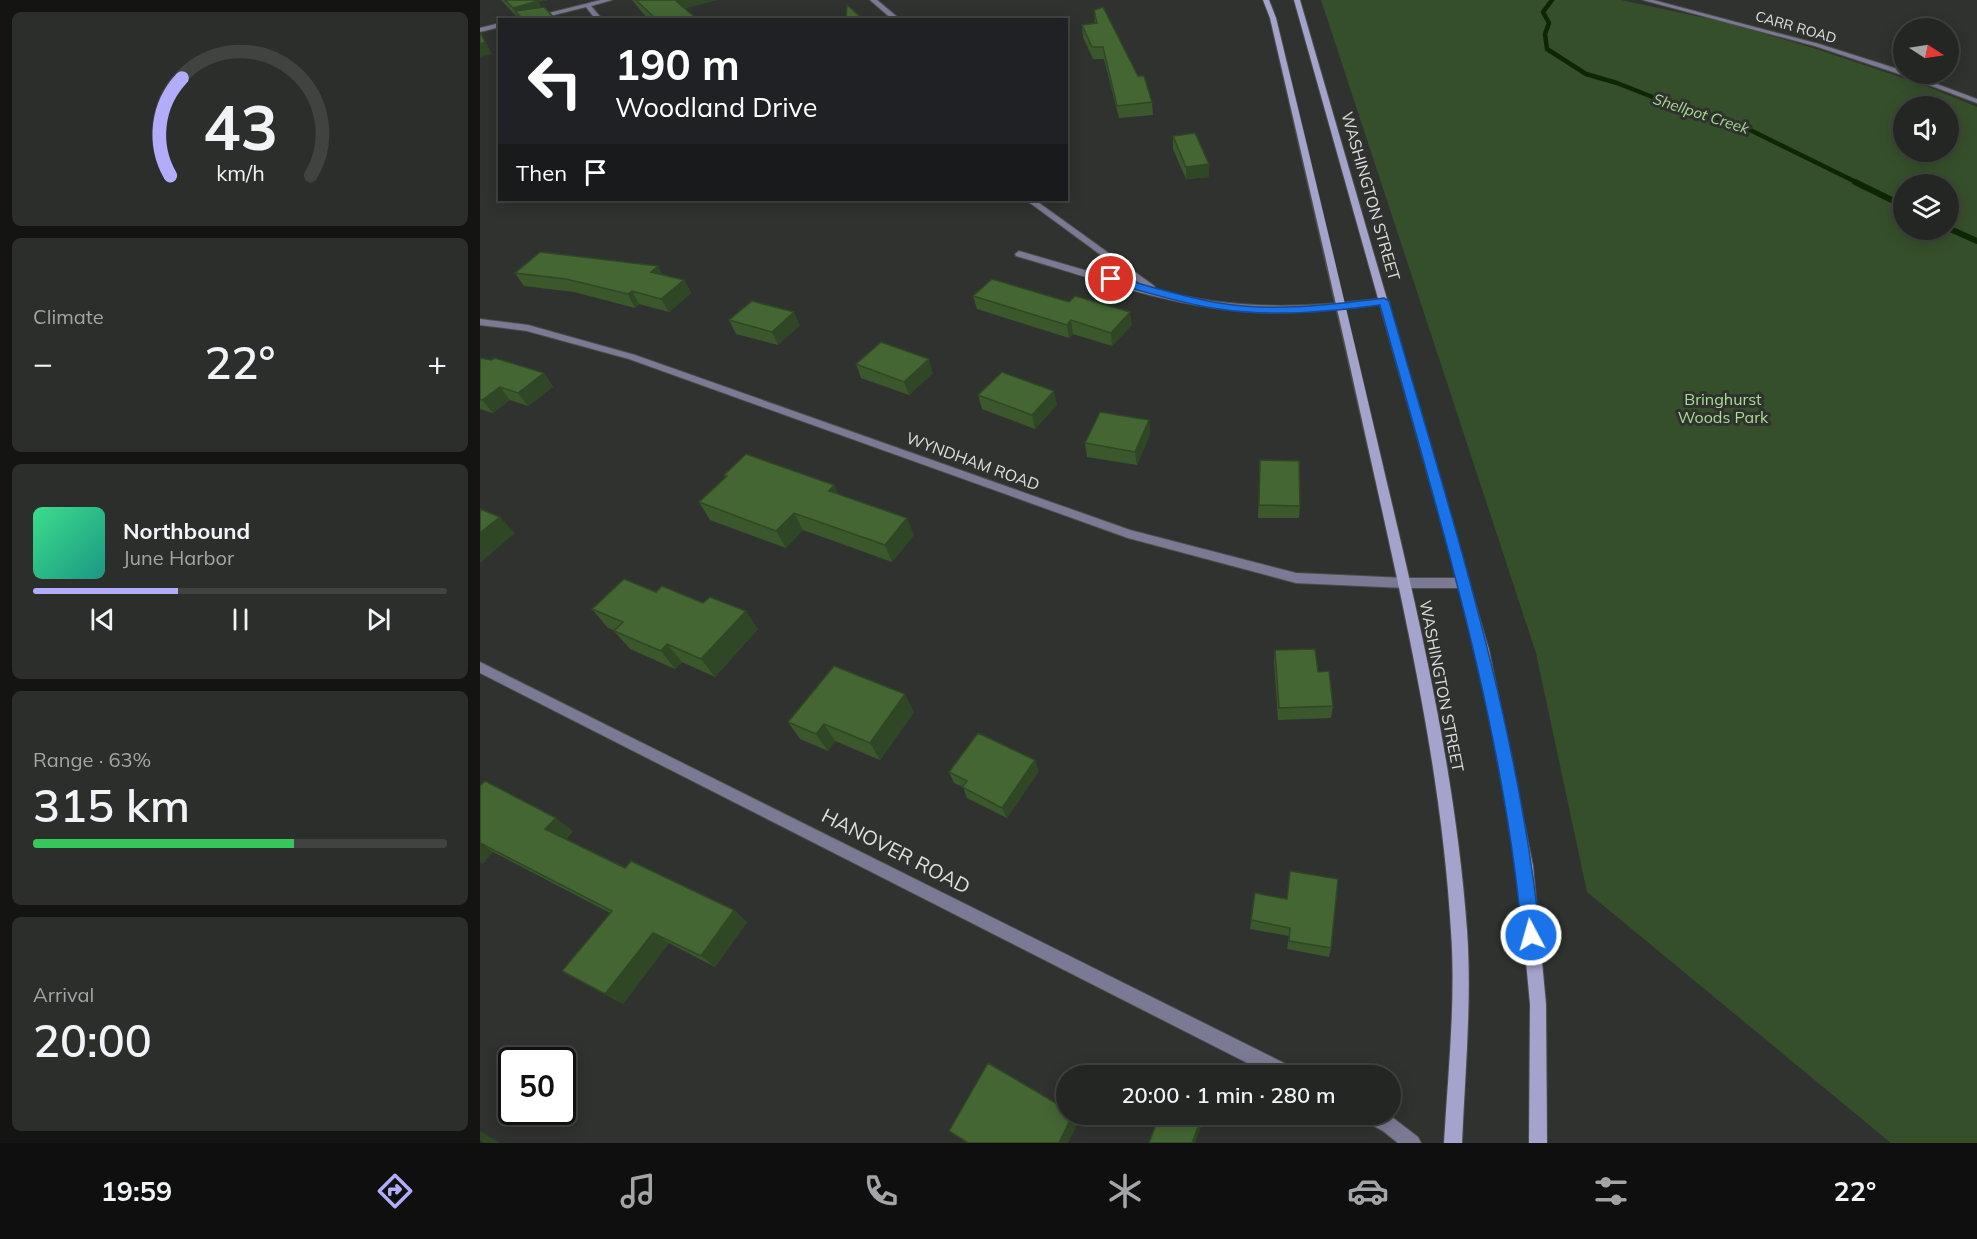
<!DOCTYPE html>
<html lang="en">
<head>
<meta charset="utf-8">
<style>
  body { margin:0; font-family:Mulish,sans-serif; background:#2c2e2b; color:#f1f3f6; height:100vh; display:flex; flex-direction:column; font-size:22px; white-space:nowrap }
  * { box-sizing:border-box; margin:0 }
  p { font-size:20px; color:#a3a5a6 }
  .icon { flex:none; width:33px; height:33px; fill:none; stroke:currentColor; stroke-width:2; stroke-linecap:round; stroke-linejoin:round }
  .map { position:relative; flex:1; overflow:hidden }
  .details { display:flex; flex-direction:column; gap:12px; padding:12px; background:#141513; width:480px }
  .details>* { flex:none }
  .banner { position:absolute; left:18px; top:18px; width:570px; height:183px; border-radius:0px; box-shadow:0 3px 15px #0003,0 0 0 2px #414341; background:#202124; color:#fff; overflow:hidden }
  .needle { width:39px; rotate:102deg }
  .tools { position:absolute; left:1413px; top:18px; display:grid; gap:12px }
  .tools a { display:grid; place-items:center; width:66px; height:66px; border-radius:50%; background:#242623; box-shadow:0 3px 15px #0003,0 0 0 2px #414341; font-size:30px }
  .speed { position:absolute; left:18px; top:1047px; display:flex; gap:12px; font-size:30px; font-weight:700; text-align:center }
  .speed>* { display:grid; place-content:center; width:78px; height:78px; border-radius:50%; background:#242623; box-shadow:0 3px 15px #0003,0 0 0 2px #414341; line-height:1 }
  .speed .limit { border:3px solid #111; border-radius:9px; background:#fff; color:#111 }
  .pin { position:absolute; display:grid; place-items:center; width:51px; height:51px; color:#fff; margin:-26px; border:3px solid #fff; border-radius:50%; box-shadow:0 2px 6px #0007 }
  .me { position:absolute; width:66px; margin:-33px; rotate:354deg; stroke-linejoin:round; filter:drop-shadow(0 0 4px #0008) }
  .turn { display:flex; align-items:center; gap:21px; height:126px; padding:0 18px; font-size:27px }
  .turn .icon { width:78px; height:78px; stroke-width:2.5 }
  .turn b { display:block; font-size:42px; line-height:51px }
  .then { display:flex; align-items:center; height:57px; padding:0 18px; background:#0003; gap:12px; font-size:22px }
  .big { font-size:45px; font-weight:600; line-height:1.1 }
  .details .card { flex:1; display:flex; flex-direction:column; justify-content:center; gap:9px; min-width:0; padding:0 21px; border-radius:9px; background:#2c2e2b }
  .details .dial { align-items:center; gap:0 }
  .dial svg { height:156px; overflow:visible; fill:none; stroke:#414341; stroke-width:7; stroke-linecap:round; text-anchor:middle }
  .dial text { fill:#f1f3f6; stroke:none }
  .song { display:flex; align-items:center; gap:18px }
  .cover { width:72px; height:72px; border-radius:9px; background:linear-gradient(135deg,hsl(150 70% 55%),hsl(170 70% 35%)) }
  .played { height:6px; border-radius:3px; background:linear-gradient(90deg,#b1adfa 35%,#414341 35%) }
  .keys { display:flex; justify-content:space-around; direction:ltr }
  .heat { display:flex; justify-content:space-between; align-items:center; font-size:33px; direction:ltr }
  .charge { height:9px; border-radius:4px; background:linear-gradient(90deg,#34c759 63%,#414341 0) }
  .trip { position:absolute; left:576px; top:1065px; width:345px; height:60px; border-radius:30px; background:#242623; box-shadow:0 3px 15px #0003,0 0 0 2px #414341; font-weight:600; line-height:60px; text-align:center }
  .menu { display:flex; height:96px; justify-content:space-around; align-items:center; background:#0e0f0e; color:#a3a5a6 }
  .menu .icon { width:42px; height:42px }
  .menu .selected { color:#b1adfa }
  .menu b { font-size:27px; color:#f1f3f6 }
  main { display:flex; flex:1; min-height:0 }
  .map>svg:first-child { display:block }
  .green { fill:#364f2b; fill-rule:evenodd }
  .lines { fill:none; stroke-linecap:round; stroke-linejoin:round }
  .stream-far1 { stroke:#0e2702; stroke-width:4.5 }
  .stream { stroke:#0e2702; stroke-width:6 }
  .minor-casing { stroke:#4c4e4b; stroke-width:2 }
  .tertiary-casing { stroke:#4c4e4b; stroke-width:2 }
  .secondary-casing { stroke:#4c4e4b; stroke-width:2 }
  .minor { fill:#7a7a94; fill-rule:evenodd }
  .tertiary { fill:#7a7a94; fill-rule:evenodd }
  .secondary { fill:#a4a3cc; fill-rule:evenodd }
  .wall { fill:#3a582c }
  .shaded-wall { fill:#2f4724 }
  .building { fill:#436633; stroke:#2f4724; stroke-width:1.5 }
  .route { fill:#1a73e8; stroke:#114b97; stroke-width:1.5 }
  .labels { text-anchor:middle; stroke-width:6; stroke-linejoin:round; paint-order:stroke }
  .far-street-label { font-size:14px; fill:#dee0de; stroke:#30322f }
  .far-water-label { font-size:15px; font-style:italic; fill:#a7dc90; stroke:#30322f }
  .street-label { font-size:16px; fill:#dee0de; stroke:#30322f }
  .park-label { font-size:16px; fill:#a9df93; stroke:#30322f }
  .near-street-label { font-size:20px; fill:#dee0de; stroke:#30322f }
</style>
</head>
<body>
<main>
<section class="details">
<div class="card dial"><svg viewBox="0 0 100 80">
<path d="M14 69A42 42 0 1 1 86 69"/>
<path d="M14 69A42 42 0 0 1 20 19" stroke="#b1adfa"/>
<text x="50" y="56" font-size="32" font-weight="700">43</text>
<text x="50" y="72" font-size="11">km/h</text>
</svg></div>
<div class="card"><p>Climate</p>
<div class="heat"><a>−</a><b class="big">22°</b><a>+</a></div>
</div>
<div class="card">
<div class="song"><i class="cover"></i><div><b>Northbound</b><p>June Harbor</p></div></div>
<div class="played"></div>
<div class="keys"><svg class="icon" aria-label="previous" viewBox="0 0 24 24"><path d="M18 5L8 12l10 7zM5 5v14"/></svg><svg class="icon" aria-label="pause" viewBox="0 0 24 24"><path d="M8 5v14M16 5v14"/></svg><svg class="icon" aria-label="next" viewBox="0 0 24 24"><path d="M6 5l10 7-10 7zM19 5v14"/></svg></div>
</div>
<div class="card"><p>Range · 63%</p><b class="big">315 km</b><div class="charge"></div></div>
<div class="card"><p>Arrival</p><b class="big">20:00</b></div>
</section>
<div class="map">
<svg width="1497" height="1143" viewBox="0 0 1497 1143">
  <rect width="100%" height="100%" fill="#30322f"/>
  <!-- green -->
  <path class="green" d="M841,0H1141L1244,22L1333,48L1444,85L1497,107V1143H1411L1107,892L1056,653ZM1424,106H1468V152H1424ZM1424,184H1468V230H1424Z"/>
  <g class="lines">
    <!-- stream-far1 -->
    <path class="stream-far1" d="M1072,0L1063,12L1069,23L1065,34L1067,49L1106,74L1137,83L1218,115L1260,125L1378,183"/>
    <!-- stream -->
    <path class="stream" d="M1375,182L1424,206
      M1468,228L1497,241"/>
    <defs>
      <path id="minor" d="M121,0H132L111,6L123,20H116L106,7L54,20H41Z
        M390,0H397L421,20H413Z
        M20,23V27L0,32V28Z
        M546,200H555L673,285L675,287L671,289C755,310 819,309 904,298L909,301L904,304C856,310 807,316 758,311C682,304 609,277 536,256L535,254L539,251L666,288Z
        M0,319L48,325L155,355L650,530L816,573L925,578H984L988,580L990,583L988,586L984,588H925L816,583L648,538L149,359L47,331L0,325Z
        M0,662L818,1070L820,1076H793L0,673Z
        M880,1114H908L938,1137L941,1143H918L903,1131L883,1120Z"/>
      <path id="tertiary" d="M1163,0H1173L1339,44L1424,71V74H1430L1497,99V103L1422,75L1335,46Z"/>
      <path id="secondary" d="M783,0H789L796,18C834,173 871,328 907,483C942,630 976,779 987,930C992,1001 985,1072 982,1143H964C968,1072 976,1001 971,931C962,779 929,631 896,483C862,328 826,173 790,18Z
        M814,0H820L1009,650L1053,866L1066,1004L1067,1143H1049L1050,1004L1037,866L997,650Z"/>
    </defs>
    <!-- minor casing -->
    <use href="#minor" class="minor-casing"/>
    <!-- tertiary casing -->
    <use href="#tertiary" class="tertiary-casing"/>
    <!-- secondary casing -->
    <use href="#secondary" class="secondary-casing"/>
    <!-- minor -->
    <use href="#minor" class="minor"/>
    <!-- tertiary -->
    <use href="#tertiary" class="tertiary"/>
    <!-- secondary -->
    <use href="#secondary" class="secondary"/>
  </g>
  <!-- wall -->
  <path class="wall" d="M21,0H68L58,2L61,7L76,20L39,19Z
    M152,0H237L205,8L218,20H169L162,12Z
    M614,10L658,76L672,102L673,115L639,118L624,59H613L603,37L602,25L615,24Z
    M693,136L729,177L706,179L693,149Z
    M35,273L183,275L204,280L211,293L189,312L159,304L155,308L94,292L44,286Z
    M493,296L652,325L632,346L593,334L589,338L497,309Z
    M249,320L320,325L298,345L256,334Z
    M0,358L64,373L73,387L48,406L30,400L13,413L0,409Z
    M376,364L453,373L429,395L381,378Z
    M498,395L577,405L555,429L502,409Z
    M669,420L670,434L657,465L607,457L605,443Z
    M780,460L820,506L819,518H778Z
    M244,475L354,485L358,494L434,535L412,562L323,530L306,548L230,520L219,502L245,478Z
    M176,592L278,629L235,677L202,662L195,669L150,649L134,631H135L128,628L112,609Z
    M795,650L838,672L853,706L851,718L798,720L794,662Z
    M434,712L400,760L355,741L348,751L320,739L308,722Z
    M559,771L527,818L487,798L483,787L474,783L469,772Z
    M0,786L93,831L86,839L145,868L254,910L267,922L235,967L189,943L143,1004L82,971L130,913L13,852L3,863L0,862Z
    M775,893L851,948L849,957L807,949L809,936L770,929Z"/>
  <!-- shaded-wall -->
  <path class="shaded-wall" d="M53,0H68L58,2L63,12L35,11L40,19H39L33,8Z
    M195,0H237L199,10Z
    M0,32L12,54L0,57Z
    M729,164V177L706,179V167Z
    M178,266L185,279L171,272Z
    M204,280L211,293L189,312L181,299Z
    M152,291L159,304L155,308L148,294Z
    M314,312L320,325L298,345L292,332Z
    M650,312L652,325L632,346L631,333Z
    M591,320L593,334L589,338L587,325Z
    M449,359L453,373L429,395L424,382Z
    M64,373L73,387L48,406L38,393Z
    M20,387L30,400L13,413L2,400Z
    M574,391L577,405L555,429L552,415Z
    M669,420L670,434L657,465L655,452Z
    M354,485L362,503L349,491Z
    M314,513L323,530L306,548L296,531Z
    M20,517L35,533L0,563V533Z
    M427,518L434,535L412,562L405,545Z
    M266,611L278,629L235,677L221,659Z
    M187,644L202,662L195,669L181,651Z
    M425,694L434,712L400,760L390,743Z
    M344,724L355,741L348,751L336,734Z
    M555,760L559,771L527,818L522,808Z
    M76,818L93,831L83,842L65,829Z
    M0,843L13,852L3,863L0,862Z
    M254,910L267,922L235,967L221,956Z
    M173,933L189,943L143,1004L125,994Z
    M593,1114H595L599,1121L588,1143H579Z
    M723,1114H726L715,1143H712Z
    M0,1131L20,1143H4L0,1140Z"/>
  <!-- building -->
  <path class="building" d="M25,0H57L58,1L33,8Z
    M156,0H195L218,20H177Z
    M367,5L384,20H366Z
    M64,7L76,20H44L35,11Z
    M623,7L658,76H664L672,102L637,106L623,47H612L602,25L617,23L614,10Z
    M0,32L5,42L0,44Z
    M715,133L729,164L706,167L693,136Z
    M60,252L178,266L171,272L204,280L181,299L152,291L148,294L86,279L35,273Z
    M512,279L589,302L595,296L650,312L631,333L591,320L587,325L493,296Z
    M272,301L314,312L292,332L249,320Z
    M401,342L449,359L424,382L376,364Z
    M0,358L11,360L15,358L64,373L38,393L20,387L2,400L0,399Z
    M522,372L574,391L552,415L498,395Z
    M620,412L669,420L655,452L605,443Z
    M266,454L354,485L349,491L427,518L405,545L314,513L296,531L219,502L247,476L244,475Z
    M780,460L819,461L820,506L779,505Z
    M0,509L20,517L0,533Z
    M144,579L176,592L182,586L223,603L230,597L266,611L221,659L187,644L181,651L134,631L143,622L112,609Z
    M835,649L838,672L849,671L853,706L799,708L795,650Z
    M354,666L425,694L390,743L344,724L336,734L308,722Z
    M498,733L555,760L522,808L482,787L487,781L469,772Z
    M5,781L76,818L65,829L145,868L151,861L254,910L221,956L173,933L125,994L82,971L132,911L0,843V786Z
    M810,871L858,879L851,948L809,941L810,928L771,920L775,893L807,899Z
    M508,1063L586,1109V1114H593L579,1143H488L469,1131Z
    M699,1069L712,1076H696Z
    M680,1114H723L712,1143H669Z"/>
  <!-- route -->
  <path class="route" d="M631,276C667,285 703,297 739,303C792,312 851,305 904,298L909,301C969,510 1038,718 1060,935L1058,941L1051,944L1045,941L1042,935C1023,720 957,512 900,305C848,312 792,317 739,309C702,304 664,291 628,282L626,279Z"/>
  <g class="labels">
    <!-- far-street labels -->
    <g class="far-street-label">
      <text transform="translate(1316 27) rotate(16)" y="5">CARR ROAD</text>
    </g>
    <!-- far-water labels -->
    <g class="far-water-label">
      <text transform="translate(1221 114) rotate(18)" y="5">Shellpot Creek</text>
    </g>
    <!-- street labels -->
    <g class="street-label">
      <text transform="translate(891 196) rotate(74)" y="6">WASHINGTON STREET</text>
      <text transform="translate(493 461) rotate(20)" y="6">WYNDHAM ROAD</text>
      <text transform="translate(962 686) rotate(79)" y="6">WASHINGTON STREET</text>
    </g>
    <!-- park labels -->
    <g class="park-label">
      <text x="1243" y="405">Bringhurst<tspan x="1243" dy="18">Woods Park</tspan></text>
    </g>
    <!-- near-street labels -->
    <g class="near-street-label">
      <text transform="translate(416 851) rotate(27)" y="7">HANOVER ROAD</text>
    </g>
  </g>
</svg>
<div class="tools">
<a><svg class="needle" viewBox="-14 -14 28 28"><path d="M0-13l5 13h-10z" fill="#e53935"/><path d="M0 13l5-13h-10z" fill="#a3a5a6"/></svg></a>
<a><svg class="icon" aria-label="sound" viewBox="0 0 24 24"><path d="M4 9h4l5-4v14l-5-4H4zM17 9q2 3 0 6"/></svg></a>
<a><svg class="icon" aria-label="layers" viewBox="0 0 24 24"><path d="M12 4l9 5-9 5-9-5zM3 14l9 5 9-5"/></svg></a>
</div>
<div class="speed"><div class="limit">50</div></div>
<div class="pin" style="left:631px;top:279px;background:#d93025"><svg class="icon" aria-label="arrive" viewBox="0 0 24 24"><path d="M6 21V4h12l-3 4 3 4H6"/></svg></div>
<svg class="me" style="left:1051px;top:935px" viewBox="-20 -20 40 40"><circle r="17" fill="#1a73e8" stroke="#fff" stroke-width="3"/><path d="M0-11L8 9 0 5-8 9z" fill="#fff"/></svg>
<div class="trip">20:00 · 1 min · 280 m</div>
<div class="banner">
<div class="turn"><svg class="icon" aria-label="left" viewBox="0 0 24 24"><path d="M17 20v-9H6M10 6l-5 5 5 5"/></svg><div><b>190 m</b>Woodland Drive</div></div>
<div class="then">Then<svg class="icon" aria-label="arrive" viewBox="0 0 24 24"><path d="M6 21V4h12l-3 4 3 4H6"/></svg></div>
</div>
</div>
</main>
<nav class="menu">
<b>19:59</b>
<svg class="icon selected" aria-label="directions" viewBox="0 0 24 24"><path d="M12 3l9 9-9 9-9-9zM9 14v-3h6M13 9l2 2-2 2"/></svg>
<svg class="icon" aria-label="music" viewBox="0 0 24 24"><path d="M9 18V5l10-2v13"/><circle cx="6" cy="18" r="3"/><circle cx="16" cy="16" r="3"/></svg>
<svg class="icon" aria-label="phone" viewBox="0 0 24 24"><path d="M5 4h4l2 5-3 2q2 4 5 5l2-3 5 2v4C11 20 4 13 5 4z"/></svg>
<svg class="icon" aria-label="climate" viewBox="0 0 24 24"><path d="M12 3v18M4 7l16 10M4 17L20 7"/></svg>
<svg class="icon" aria-label="car" viewBox="0 0 24 24"><path d="M5 17H2v-5l4-1 3-4h7l3 4 3 1v5h-3M9 17h6M6 11h13"/><circle cx="7" cy="17" r="2"/><circle cx="17" cy="17" r="2"/></svg>
<svg class="icon" aria-label="filters" viewBox="0 0 24 24"><path d="M4 7h16M4 17h16"/><circle cx="9" cy="7" r="2"/><circle cx="15" cy="17" r="2"/></svg>
<b>22°</b>
</nav>
</body>
</html>
